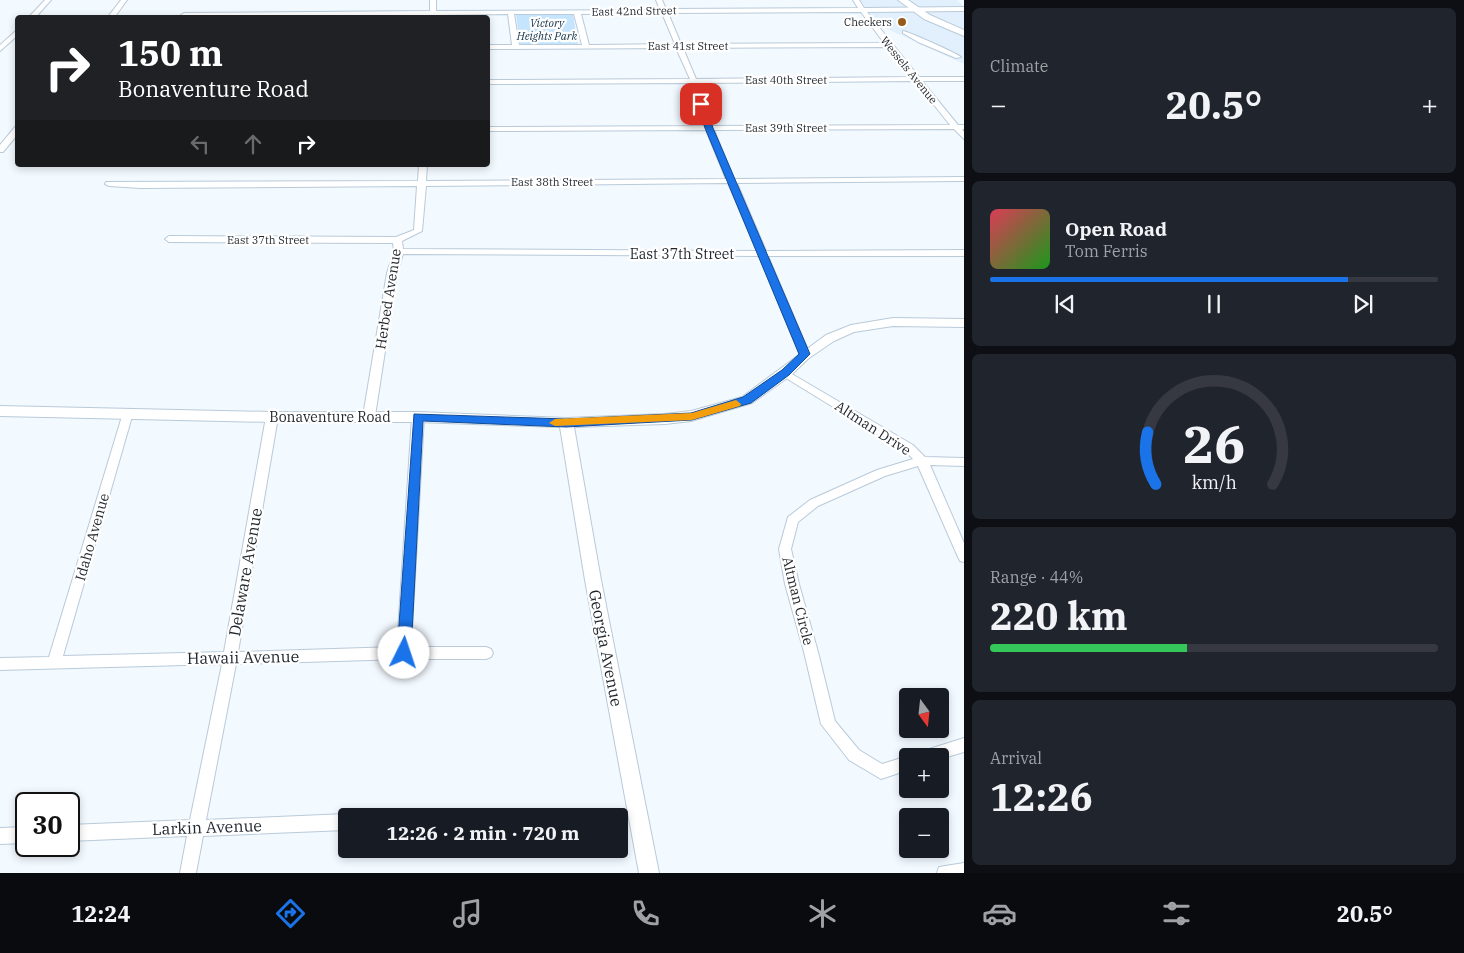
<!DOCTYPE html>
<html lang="en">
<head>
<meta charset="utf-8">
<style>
  body { margin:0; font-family:"IBM Plex Serif",serif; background:#20242c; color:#f1f3f6; height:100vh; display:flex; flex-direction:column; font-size:19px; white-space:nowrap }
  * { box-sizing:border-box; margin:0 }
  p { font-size:16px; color:#9ea1a6 }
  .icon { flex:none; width:28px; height:28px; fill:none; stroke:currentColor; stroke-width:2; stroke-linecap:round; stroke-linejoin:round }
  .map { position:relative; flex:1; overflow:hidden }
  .sheet { display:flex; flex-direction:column; gap:8px; padding:8px; background:#0d0f14; width:500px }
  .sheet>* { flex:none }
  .top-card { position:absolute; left:15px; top:15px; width:475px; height:152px; border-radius:5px; box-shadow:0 2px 8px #0003; background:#202124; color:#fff; overflow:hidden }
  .needle { width:32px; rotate:165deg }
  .fabs { position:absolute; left:899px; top:688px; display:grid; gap:10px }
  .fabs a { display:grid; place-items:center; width:50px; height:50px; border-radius:5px; background:#171b24; box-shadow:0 2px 8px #0003; font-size:25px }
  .speed { position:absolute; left:15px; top:792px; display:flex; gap:10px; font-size:25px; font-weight:700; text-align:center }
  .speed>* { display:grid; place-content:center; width:65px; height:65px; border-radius:50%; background:#171b24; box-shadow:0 2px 8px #0003; line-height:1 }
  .speed .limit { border:2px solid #111; border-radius:8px; background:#fff; color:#111 }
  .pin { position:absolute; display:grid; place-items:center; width:42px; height:42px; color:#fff; margin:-21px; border-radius:10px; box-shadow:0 2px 8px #0006 }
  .me { position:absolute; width:55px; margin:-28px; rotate:4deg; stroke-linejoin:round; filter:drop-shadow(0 0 4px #0008) }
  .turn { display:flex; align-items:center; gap:18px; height:105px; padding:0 20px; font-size:22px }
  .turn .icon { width:65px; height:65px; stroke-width:2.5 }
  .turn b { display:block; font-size:35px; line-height:42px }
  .lanes { display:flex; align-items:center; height:48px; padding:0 20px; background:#0003; justify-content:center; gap:25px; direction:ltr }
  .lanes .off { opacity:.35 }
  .big { font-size:38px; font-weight:700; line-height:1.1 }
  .sheet .card { flex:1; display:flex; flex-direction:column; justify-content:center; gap:8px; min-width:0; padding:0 18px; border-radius:8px; background:#20242c }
  .sheet .dial { align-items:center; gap:0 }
  .dial svg { height:130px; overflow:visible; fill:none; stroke:#363941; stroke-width:7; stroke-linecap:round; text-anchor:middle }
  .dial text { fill:#f1f3f6; stroke:none }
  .song { display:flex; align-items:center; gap:15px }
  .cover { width:60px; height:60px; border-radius:8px; background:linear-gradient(135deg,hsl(350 70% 55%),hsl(120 70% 35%)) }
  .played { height:5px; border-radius:2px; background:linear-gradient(90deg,#1a73e8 80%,#363941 80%) }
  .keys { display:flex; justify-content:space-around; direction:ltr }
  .heat { display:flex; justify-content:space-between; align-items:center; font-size:28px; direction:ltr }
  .charge { height:8px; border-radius:4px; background:linear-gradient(90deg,#34c759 44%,#363941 0) }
  .trip { position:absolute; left:338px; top:808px; width:290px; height:50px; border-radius:5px; background:#171b24; box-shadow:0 2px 8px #0003; font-weight:700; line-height:50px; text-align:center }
  .tab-bar { display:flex; height:80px; justify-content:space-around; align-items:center; background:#090b0e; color:#9ea1a6 }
  .tab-bar .icon { width:35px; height:35px }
  .tab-bar .selected { color:#1a73e8 }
  .tab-bar b { font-size:22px; color:#f1f3f6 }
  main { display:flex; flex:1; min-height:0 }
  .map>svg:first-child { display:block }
  .built { fill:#e1f0fc }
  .green { fill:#c5e5fe }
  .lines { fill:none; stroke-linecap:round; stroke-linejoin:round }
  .minor-casing { stroke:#b9cad9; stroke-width:2 }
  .tertiary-casing { stroke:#b9cad9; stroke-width:2 }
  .secondary-casing { stroke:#b9cad9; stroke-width:2 }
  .minor { fill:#fff; fill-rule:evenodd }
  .tertiary { fill:#fff; fill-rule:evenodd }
  .secondary { fill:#fff; fill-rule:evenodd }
  .route { fill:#1a73e8; stroke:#114b97 }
  .slow { fill:#f59e0b }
  .poi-dot { fill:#965b1b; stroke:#fff; stroke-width:2 }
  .labels { text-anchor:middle; stroke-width:4.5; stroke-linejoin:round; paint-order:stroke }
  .far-street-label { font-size:11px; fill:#1f262c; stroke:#fff }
  .far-poi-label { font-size:11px; fill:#1f262c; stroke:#fff; text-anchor:end }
  .far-park-label { font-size:11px; font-style:italic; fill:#133349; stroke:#fff }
  .street-label { font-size:14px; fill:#1f262c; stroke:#fff }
  .near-street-label { font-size:16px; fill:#1f262c; stroke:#fff }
</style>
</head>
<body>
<main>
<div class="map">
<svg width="964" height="873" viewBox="0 0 964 873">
  <rect width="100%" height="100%" fill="#f2f9ff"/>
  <!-- built -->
  <path class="built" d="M860,0H957L964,7V64L879,25Z"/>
  <!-- green -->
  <path class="green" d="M516,14L573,15L578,44H520Z"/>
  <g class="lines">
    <defs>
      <path id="minor" d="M45,0H51L35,18H28Z
        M121,0H127L114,18H107Z
        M430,0H436V11L660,10L656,0H662L666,9L858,8L853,0H859L864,8L964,7V11L867,12L919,77H964V81H922L958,125H964V129H962L964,132V139L954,129L714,130L734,179L964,177V181L737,183L766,251L964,250V256H768L810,355L805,358L800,355L759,256L403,254L397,273L375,416L369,420L365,419L363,416L387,273L394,251L393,243L169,242L165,239L169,236L396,237L414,230L417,186L140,188L109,186L105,184L106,182L418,181L419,165H427L426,181L726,179L706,130L488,131V127L705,126L691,83L488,84V80L690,79L676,48L488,49V45H512L508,14L436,15V18H430V15L184,17L181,15L184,13L430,11ZM861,12L884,43L681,44L668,13ZM662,13L675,44L589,45L581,14ZM514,14H574L582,45H519ZM887,47L912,77L696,79L683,48ZM915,81L950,125L712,126L698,83ZM728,183L757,251L403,249L402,241L422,231L426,186Z
        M18,29V35L0,51V45Z
        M903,31C907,31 956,53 961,57L956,58L918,42L903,33Z
        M15,127H18V134L3,152H0V145Z
        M785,370L913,445L925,457L964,458V466L930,465L964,543V562L960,561L958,557L918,466L885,476L818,506L798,522L791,549L799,584L818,652L835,721L859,750L882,764L908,756H909H908V770L881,779L849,760L821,724L804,652L785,584L779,549L788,517L810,500L877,470L913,459L905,451L781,375L780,373L781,371Z
        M128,409L133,413L63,656L224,652L266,417L272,413L278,417L238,652L397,647L412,417L418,413L424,417L411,647H486L491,649L493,653L491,657L486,659H404L236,664L206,820L346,814L351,816H346V830L203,836L196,873H180L187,836L69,841V825L190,820L222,664L0,670V658L49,657L123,413Z
        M964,738V752L940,759V756H920L923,751Z
        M26,827V843L0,844V828Z
        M964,863V873H937L939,867Z"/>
      <path id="tertiary" d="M893,318L964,319V327L893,326L854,332L834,341L809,358L790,376L752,403L691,421L665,424L574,427L601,580L659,873H639L585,580L560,427L418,422H272L0,416V406L272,412H418L566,418L665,414L691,411L742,397L826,335L851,325Z"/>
      <path id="secondary" d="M898,0H908L930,15L964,30V36L924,19Z"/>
    </defs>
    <!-- minor casing -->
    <use href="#minor" class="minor-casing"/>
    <!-- tertiary casing -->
    <use href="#tertiary" class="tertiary-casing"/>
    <!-- secondary casing -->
    <use href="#secondary" class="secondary-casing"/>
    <!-- minor -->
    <use href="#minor" class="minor"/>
    <!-- tertiary -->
    <use href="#tertiary" class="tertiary"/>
    <!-- secondary -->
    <use href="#secondary" class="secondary"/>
  </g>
  <!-- route -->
  <path class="route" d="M701,101L705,104L713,128L810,354L789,375L751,403L692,420L566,427L423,421L411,653L409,657L404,659L399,657L397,653L414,414L566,419L691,413L743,397L782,370L799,354L705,128L697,104Z"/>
  <!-- slow -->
  <path class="slow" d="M736,400L741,404L740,406L692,420L555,426L549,423L555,419L692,413Z"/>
  <!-- markers -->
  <circle class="poi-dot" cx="902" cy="22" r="5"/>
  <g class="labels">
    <!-- far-street labels -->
    <g class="far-street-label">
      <text transform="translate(634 11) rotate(-1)" y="4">East 42nd Street</text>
      <text x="688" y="50">East 41st Street</text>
      <text transform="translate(909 70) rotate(51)" y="4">Wessels Avenue</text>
      <text x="786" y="84">East 40th Street</text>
      <text x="786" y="132">East 39th Street</text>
      <text x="552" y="186">East 38th Street</text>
      <text x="268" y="244">East 37th Street</text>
    </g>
    <!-- far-poi labels -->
    <g class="far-poi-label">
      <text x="892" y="26">Checkers</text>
    </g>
    <!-- far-park labels -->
    <g class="far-park-label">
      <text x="547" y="27">Victory<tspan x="547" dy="13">Heights Park</tspan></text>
    </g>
    <!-- street labels -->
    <g class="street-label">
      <text x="682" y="259">East 37th Street</text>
      <text transform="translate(388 299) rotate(-81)" y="5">Herbed Avenue</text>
      <text x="330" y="422">Bonaventure Road</text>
      <text transform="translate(873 428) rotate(33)" y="5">Altman Drive</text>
      <text transform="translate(92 537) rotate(-74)" y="5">Idaho Avenue</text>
      <text transform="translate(798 601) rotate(76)" y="5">Altman Circle</text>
    </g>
    <!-- near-street labels -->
    <g class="near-street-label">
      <text transform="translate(245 572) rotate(-80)" y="6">Delaware Avenue</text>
      <text transform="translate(606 648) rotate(79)" y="6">Georgia Avenue</text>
      <text transform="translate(243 657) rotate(-1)" y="6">Hawaii Avenue</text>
      <text transform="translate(207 827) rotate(-2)" y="6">Larkin Avenue</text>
    </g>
  </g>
</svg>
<div class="fabs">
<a><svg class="needle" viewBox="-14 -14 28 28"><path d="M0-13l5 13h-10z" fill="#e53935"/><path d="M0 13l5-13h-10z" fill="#9ea1a6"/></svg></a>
<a>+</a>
<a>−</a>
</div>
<div class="speed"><div class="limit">30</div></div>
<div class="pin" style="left:701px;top:104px;background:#d93025"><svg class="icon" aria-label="arrive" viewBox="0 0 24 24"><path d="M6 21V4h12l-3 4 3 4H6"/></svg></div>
<svg class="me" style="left:404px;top:653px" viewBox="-20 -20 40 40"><circle r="19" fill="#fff"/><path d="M0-13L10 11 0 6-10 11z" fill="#1a73e8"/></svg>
<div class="trip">12:26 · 2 min · 720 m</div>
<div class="top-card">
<div class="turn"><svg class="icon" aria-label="right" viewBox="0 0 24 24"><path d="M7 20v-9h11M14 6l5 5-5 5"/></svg><div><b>150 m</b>Bonaventure Road</div></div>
<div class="lanes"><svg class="icon off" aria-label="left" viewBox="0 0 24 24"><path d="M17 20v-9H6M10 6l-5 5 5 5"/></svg><svg class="icon off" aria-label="ahead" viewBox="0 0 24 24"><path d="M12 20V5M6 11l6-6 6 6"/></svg><svg class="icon" aria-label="right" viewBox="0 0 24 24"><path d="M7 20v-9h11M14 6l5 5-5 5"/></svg></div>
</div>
</div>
<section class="sheet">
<div class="card"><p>Climate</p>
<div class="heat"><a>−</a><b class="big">20.5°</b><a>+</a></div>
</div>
<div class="card">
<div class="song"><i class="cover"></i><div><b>Open Road</b><p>Tom Ferris</p></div></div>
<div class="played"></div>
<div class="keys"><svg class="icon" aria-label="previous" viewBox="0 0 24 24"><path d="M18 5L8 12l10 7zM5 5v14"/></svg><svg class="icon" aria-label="pause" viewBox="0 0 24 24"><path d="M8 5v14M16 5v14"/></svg><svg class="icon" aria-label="next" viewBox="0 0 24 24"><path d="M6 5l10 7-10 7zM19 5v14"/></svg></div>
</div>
<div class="card dial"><svg viewBox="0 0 100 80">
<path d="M14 69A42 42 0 1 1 86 69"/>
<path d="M14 69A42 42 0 0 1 9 37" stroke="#1a73e8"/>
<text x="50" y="56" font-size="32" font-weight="700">26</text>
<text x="50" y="72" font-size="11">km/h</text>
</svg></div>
<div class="card"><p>Range · 44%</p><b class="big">220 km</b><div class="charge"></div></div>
<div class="card"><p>Arrival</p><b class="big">12:26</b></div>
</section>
</main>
<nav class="tab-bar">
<b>12:24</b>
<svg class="icon selected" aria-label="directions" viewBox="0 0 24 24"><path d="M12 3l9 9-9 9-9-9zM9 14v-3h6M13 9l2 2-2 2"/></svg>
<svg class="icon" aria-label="music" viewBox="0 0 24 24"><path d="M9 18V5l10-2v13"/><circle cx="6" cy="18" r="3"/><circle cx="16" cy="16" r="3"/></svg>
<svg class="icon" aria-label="phone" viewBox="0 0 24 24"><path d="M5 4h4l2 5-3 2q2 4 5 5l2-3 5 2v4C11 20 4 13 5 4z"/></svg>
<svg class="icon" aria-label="climate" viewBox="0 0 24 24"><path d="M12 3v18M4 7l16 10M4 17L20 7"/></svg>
<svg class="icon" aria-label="car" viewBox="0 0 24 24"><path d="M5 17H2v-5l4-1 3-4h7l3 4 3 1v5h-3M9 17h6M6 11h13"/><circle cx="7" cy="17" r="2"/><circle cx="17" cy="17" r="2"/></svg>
<svg class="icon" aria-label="filters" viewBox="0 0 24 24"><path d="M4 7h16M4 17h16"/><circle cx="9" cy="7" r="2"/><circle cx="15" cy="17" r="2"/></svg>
<b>20.5°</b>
</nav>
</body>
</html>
